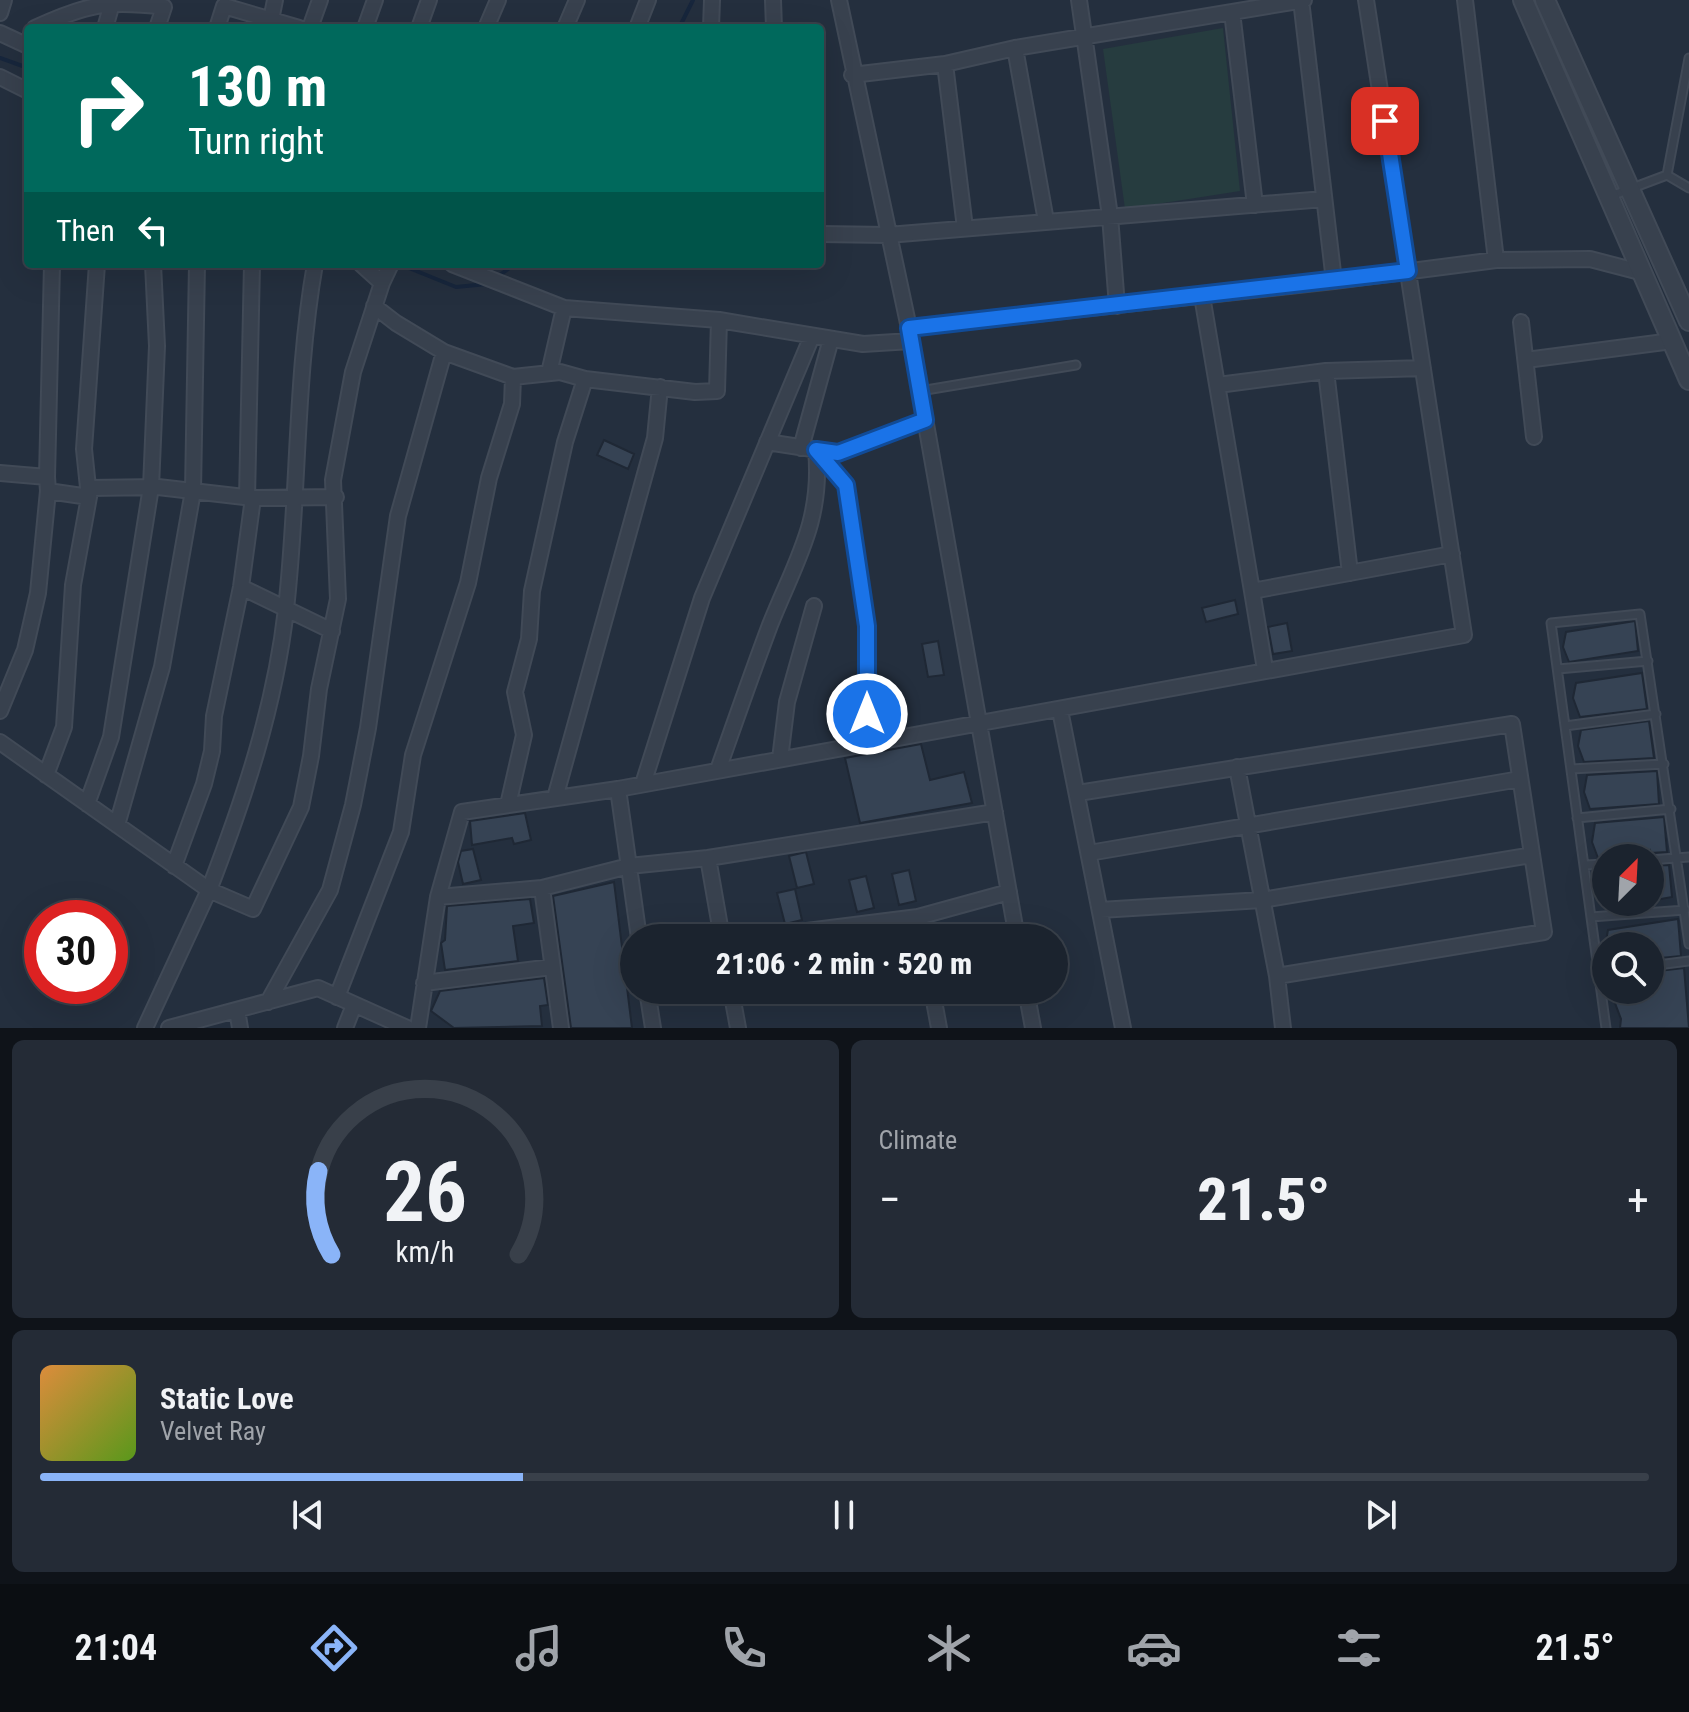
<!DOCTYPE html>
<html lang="en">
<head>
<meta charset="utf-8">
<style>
  body { margin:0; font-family:"Roboto Condensed",sans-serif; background:#242b36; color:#f1f3f6; height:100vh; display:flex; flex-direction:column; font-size:30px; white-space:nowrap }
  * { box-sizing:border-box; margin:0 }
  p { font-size:26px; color:#a0a4aa }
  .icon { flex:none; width:44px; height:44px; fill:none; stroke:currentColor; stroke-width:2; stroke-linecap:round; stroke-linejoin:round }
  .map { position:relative; height:1028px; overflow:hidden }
  .panel { display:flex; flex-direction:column; gap:12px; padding:12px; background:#0f1319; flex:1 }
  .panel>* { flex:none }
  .guide { position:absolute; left:24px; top:24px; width:800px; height:244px; border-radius:8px; box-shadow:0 8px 32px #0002,0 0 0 2px #39404a; background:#00695c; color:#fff; overflow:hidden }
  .needle { width:52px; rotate:24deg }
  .controls { position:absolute; left:1592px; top:844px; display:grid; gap:16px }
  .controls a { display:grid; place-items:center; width:72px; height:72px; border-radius:50%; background:#1b232e; box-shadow:0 8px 32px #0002,0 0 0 2px #39404a; font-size:40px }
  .speed { position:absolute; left:24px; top:900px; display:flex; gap:16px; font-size:40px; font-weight:700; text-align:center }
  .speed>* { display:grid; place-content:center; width:104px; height:104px; border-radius:50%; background:#1b232e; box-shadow:0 8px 32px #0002,0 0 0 2px #39404a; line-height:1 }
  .speed .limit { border:12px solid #d22; background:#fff; color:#111 }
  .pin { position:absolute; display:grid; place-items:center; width:68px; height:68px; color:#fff; margin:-34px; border-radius:16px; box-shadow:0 4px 12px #0006 }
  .me { position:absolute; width:88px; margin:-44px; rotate:0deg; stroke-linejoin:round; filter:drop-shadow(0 0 6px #0008) }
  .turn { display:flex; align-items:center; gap:28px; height:168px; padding:0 32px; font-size:36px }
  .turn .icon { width:104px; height:104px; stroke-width:2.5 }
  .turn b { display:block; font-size:56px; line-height:68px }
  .then { display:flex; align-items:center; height:76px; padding:0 32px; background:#0003; gap:16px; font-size:30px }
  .big { font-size:60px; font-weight:800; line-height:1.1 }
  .panel .tile { flex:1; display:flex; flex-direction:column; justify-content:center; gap:12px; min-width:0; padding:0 28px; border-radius:12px; background:#242b36 }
  .panel .dial { align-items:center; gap:0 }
  .dial svg { height:208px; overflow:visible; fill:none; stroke:#39404a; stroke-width:7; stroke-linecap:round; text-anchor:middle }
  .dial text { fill:#f1f3f6; stroke:none }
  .song { display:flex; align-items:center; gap:24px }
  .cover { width:96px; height:96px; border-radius:12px; background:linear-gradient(135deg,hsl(30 70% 55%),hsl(90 70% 35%)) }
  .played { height:8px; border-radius:4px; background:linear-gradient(90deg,#8ab4f8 30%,#39404a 30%) }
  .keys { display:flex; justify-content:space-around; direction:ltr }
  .heat { display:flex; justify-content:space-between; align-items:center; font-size:44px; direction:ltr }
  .panel .tiles { flex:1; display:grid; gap:12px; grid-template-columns:1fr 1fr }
  .tile:last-child { grid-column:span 2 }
  .trip { position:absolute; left:620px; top:924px; width:448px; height:80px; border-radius:40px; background:#1b232e; box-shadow:0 8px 32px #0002,0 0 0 2px #39404a; font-weight:800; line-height:80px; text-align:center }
  .menu { display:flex; height:128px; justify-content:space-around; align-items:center; background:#0b0e12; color:#a0a4aa }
  .menu .icon { width:56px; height:56px }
  .menu .on { color:#8ab4f8 }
  .menu b { font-size:36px; color:#f1f3f6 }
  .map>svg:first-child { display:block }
  .green { fill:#263c3f }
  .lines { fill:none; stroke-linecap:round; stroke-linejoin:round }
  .stream { stroke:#17263c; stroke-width:4 }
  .building { fill:#364354; stroke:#1f2835; stroke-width:2 }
  .service-casing { stroke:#414a57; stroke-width:11 }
  .minor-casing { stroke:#414a57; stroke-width:18 }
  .tertiary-casing { stroke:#414a57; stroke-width:22 }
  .service { stroke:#38414e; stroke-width:7 }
  .minor { stroke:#38414e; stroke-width:14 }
  .tertiary { stroke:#38414e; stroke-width:18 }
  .route-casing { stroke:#114b97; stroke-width:20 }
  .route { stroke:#1a73e8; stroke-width:14 }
</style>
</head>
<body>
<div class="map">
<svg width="1689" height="1028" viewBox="0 0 1689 1028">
  <rect width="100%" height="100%" fill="#242f3e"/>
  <!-- green -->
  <path class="green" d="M1223,28L1240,191L1125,209L1103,49Z"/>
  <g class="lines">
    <!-- stream -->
    <path class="stream" d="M679,28L693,0
      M0,58L28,68
      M399,264L456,287L487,284
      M497,277L515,264"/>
  </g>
  <!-- building -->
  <path class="building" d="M604,440L634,454L628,469L597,455Z
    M1235,600L1238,614L1206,622L1202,608Z
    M1635,621L1638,651L1569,662L1563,647L1566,632Z
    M1287,623L1292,651L1273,654L1268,627Z
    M938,641L944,675L928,677L922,644Z
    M1642,673L1647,709L1580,717L1573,698L1576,683Z
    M1649,721L1654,758L1584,762L1578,746L1581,730Z
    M921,744L930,780L964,772L972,803L860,823L845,758Z
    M1657,771L1659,804L1590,809L1584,792L1587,775Z
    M525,813L531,840L514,844L512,838L472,845L470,821Z
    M1664,817L1667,852L1650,853V850L1598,858L1592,842L1595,823Z
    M473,849L481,880L463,884L458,862L461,851Z
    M806,852L814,884L797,888L789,856Z
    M1669,865L1672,897L1650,901V866Z
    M909,870L916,901L899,905L892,874Z
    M866,876L874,908L857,912L849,880Z
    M614,882L632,1028H571L553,896Z
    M795,889L802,920L785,924L777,893Z
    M530,899L534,923L513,926L518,961L445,970L441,943L445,940L447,906Z
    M1678,919L1681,956L1650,959V946H1605L1608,930Z
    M1684,968L1689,1028H1620L1621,1019L1610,990H1650V972Z
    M544,978L548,1005L540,1006L542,1026L454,1028L431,1011L440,991Z"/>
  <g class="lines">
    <defs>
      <path id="service" d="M1667,175L1689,58
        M1611,196L1667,175L1689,188
        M920,391L1076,365
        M1558,669L1648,661
        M1565,726L1656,714
        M1571,769L1664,764
        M1577,818L1671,809
        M1650,860L1689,857
        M1585,865L1606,864
        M1591,917L1685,910
        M1650,966L1689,961
        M1606,1028L1551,623L1640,614L1689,944"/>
      <path id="minor" d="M773,0L774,28
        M839,0L909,328L1017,938
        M1079,0L1110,216L1117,306
        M1301,0L1334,281L1496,260L1465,0
        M1232,12L1255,205
        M0,13L4,0
        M271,20L275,0
        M35,28C87,4 107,0 164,7L157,28
        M105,28L113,0
        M217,28L224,6L299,28
        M310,28L320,0
        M365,28L375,0
        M419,28L429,0
        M486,28L498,0
        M565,28L577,0
        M637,28L648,0
        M711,28L712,0
        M0,33L28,46
        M1015,48L1046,221
        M945,64L965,228
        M852,75L945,64L1015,48L1304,0
        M0,77L28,91
        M820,234L888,235L1324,199
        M1496,260L1590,259L1640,272
        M315,264C295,378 299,494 286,609C275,707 244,799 209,890L253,909L301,807L311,756L319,689L338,599L333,480L353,372L382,283L361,264
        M452,264L564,308
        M382,283L391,264
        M1202,296L1252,591L1452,554
        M374,306L396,323L444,352L513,377L560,372L585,379L695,392L717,391L719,320L863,344L911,341
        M1521,322L1534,437
        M909,328L1334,281
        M1526,360L1672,341
        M1326,371L1423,368
        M549,373L564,308L719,320
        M1218,385L1326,371L1350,573
        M767,442L838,453L925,420
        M801,448L831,339
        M816,450L846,485L867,626V744
        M0,473L47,477L48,491L89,497L90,488L158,487L253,498L336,497
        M47,477L52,264
        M247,498L252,264
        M241,587L332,631
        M1252,591L1265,669
        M1060,710L1123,1028
        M0,711L25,650L38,593L48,491
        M0,742L209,890L145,1028
        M780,759L787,702L814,606
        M718,770C735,722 752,673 770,625C795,562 823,521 816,450
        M46,775L64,727L73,585L89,497L84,449L97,264
        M643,784L702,598L812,336
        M1078,793L1512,724L1544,932L1277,976L1237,767
        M555,798L655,438L660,387
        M87,804L111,737L151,487L157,346L153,264
        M508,805L524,735L515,692L529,639L532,591L565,442L585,379
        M117,825L162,667L193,491L197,264
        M1089,853L1520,779
        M708,858L722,938
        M174,866L204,784L212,751L214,716L241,587L253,498
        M438,897L462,812L618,789
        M1100,910L1262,900L1532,855
        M918,917L1009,892
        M639,938L618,789L1464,635L1366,0
        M750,938L918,917L922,938
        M1277,976L1283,1028
        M424,983L552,967
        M647,990L653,1028
        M731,990L738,1028
        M932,990L939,1028
        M1026,990L1033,1028
        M337,997L401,832L413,755L468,583L489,478L512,404L513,377
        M268,1002L330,890L353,805L368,728L398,516L444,352
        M237,1010L240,1028
        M169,1028L318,988L407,1028
        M345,1028L354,1005
        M418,1028L438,897L542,888
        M561,1028L542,888L629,866L708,858L995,812"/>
      <path id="tertiary" d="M1523,0L1689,380
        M1545,0L1689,321"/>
    </defs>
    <!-- service casing -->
    <use href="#service" class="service-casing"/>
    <!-- minor casing -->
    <use href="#minor" class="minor-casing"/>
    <!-- tertiary casing -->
    <use href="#tertiary" class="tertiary-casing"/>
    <!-- service -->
    <use href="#service" class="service"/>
    <!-- minor -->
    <use href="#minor" class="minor"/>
    <!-- tertiary -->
    <use href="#tertiary" class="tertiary"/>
  </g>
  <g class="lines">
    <defs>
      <path id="route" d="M867,714V626L846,485L816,450L838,453L925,420L909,328L1408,271L1385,121"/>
    </defs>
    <!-- route casing -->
    <use href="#route" class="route-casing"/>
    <!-- route -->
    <use href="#route" class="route"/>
  </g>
</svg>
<div class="controls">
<a><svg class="needle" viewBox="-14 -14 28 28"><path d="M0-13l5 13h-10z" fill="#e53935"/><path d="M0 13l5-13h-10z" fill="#a0a4aa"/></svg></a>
<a><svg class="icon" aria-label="search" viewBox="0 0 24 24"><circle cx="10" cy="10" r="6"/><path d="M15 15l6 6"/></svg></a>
</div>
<div class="speed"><div class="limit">30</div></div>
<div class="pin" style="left:1385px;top:121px;background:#d93025"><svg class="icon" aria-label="arrive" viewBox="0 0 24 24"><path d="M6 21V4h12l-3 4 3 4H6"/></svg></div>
<svg class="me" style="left:867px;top:714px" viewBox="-20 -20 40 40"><circle r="17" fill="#1a73e8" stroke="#fff" stroke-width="3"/><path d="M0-11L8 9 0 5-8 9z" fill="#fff"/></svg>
<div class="trip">21:06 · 2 min · 520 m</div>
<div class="guide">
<div class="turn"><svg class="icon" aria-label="right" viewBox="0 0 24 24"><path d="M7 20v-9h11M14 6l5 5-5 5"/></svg><div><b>130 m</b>Turn right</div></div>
<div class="then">Then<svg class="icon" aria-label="left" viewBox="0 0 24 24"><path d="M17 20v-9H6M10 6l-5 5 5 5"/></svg></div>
</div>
</div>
<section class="panel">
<div class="tiles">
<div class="tile dial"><svg viewBox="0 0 100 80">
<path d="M14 69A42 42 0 1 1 86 69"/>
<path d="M14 69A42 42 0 0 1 9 37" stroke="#8ab4f8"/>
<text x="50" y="56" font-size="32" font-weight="700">26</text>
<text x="50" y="72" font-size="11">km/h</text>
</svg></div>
<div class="tile"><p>Climate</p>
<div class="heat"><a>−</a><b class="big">21.5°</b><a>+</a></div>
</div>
<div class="tile">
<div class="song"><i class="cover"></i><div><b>Static Love</b><p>Velvet Ray</p></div></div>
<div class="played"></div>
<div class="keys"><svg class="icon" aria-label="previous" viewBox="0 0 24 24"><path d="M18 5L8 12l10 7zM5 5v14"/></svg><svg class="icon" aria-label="pause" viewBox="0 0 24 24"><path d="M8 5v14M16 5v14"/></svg><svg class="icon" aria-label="next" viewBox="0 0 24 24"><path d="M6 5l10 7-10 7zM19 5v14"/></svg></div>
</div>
</div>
</section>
<nav class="menu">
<b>21:04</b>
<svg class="icon on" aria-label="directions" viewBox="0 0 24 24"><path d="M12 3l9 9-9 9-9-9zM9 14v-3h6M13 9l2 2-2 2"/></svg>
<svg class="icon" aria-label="music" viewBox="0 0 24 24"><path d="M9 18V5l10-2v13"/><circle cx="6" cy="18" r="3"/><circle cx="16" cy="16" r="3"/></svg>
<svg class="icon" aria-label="phone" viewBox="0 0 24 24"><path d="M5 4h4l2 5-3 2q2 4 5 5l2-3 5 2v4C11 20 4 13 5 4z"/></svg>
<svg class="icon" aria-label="climate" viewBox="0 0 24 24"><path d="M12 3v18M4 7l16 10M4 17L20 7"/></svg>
<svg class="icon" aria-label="car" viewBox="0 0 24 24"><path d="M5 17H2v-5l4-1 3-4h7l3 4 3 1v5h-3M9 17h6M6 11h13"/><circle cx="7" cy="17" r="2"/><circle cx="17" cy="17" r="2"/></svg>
<svg class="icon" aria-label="filters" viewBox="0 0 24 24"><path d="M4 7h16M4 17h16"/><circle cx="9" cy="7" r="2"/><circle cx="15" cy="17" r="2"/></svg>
<b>21.5°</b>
</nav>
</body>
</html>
